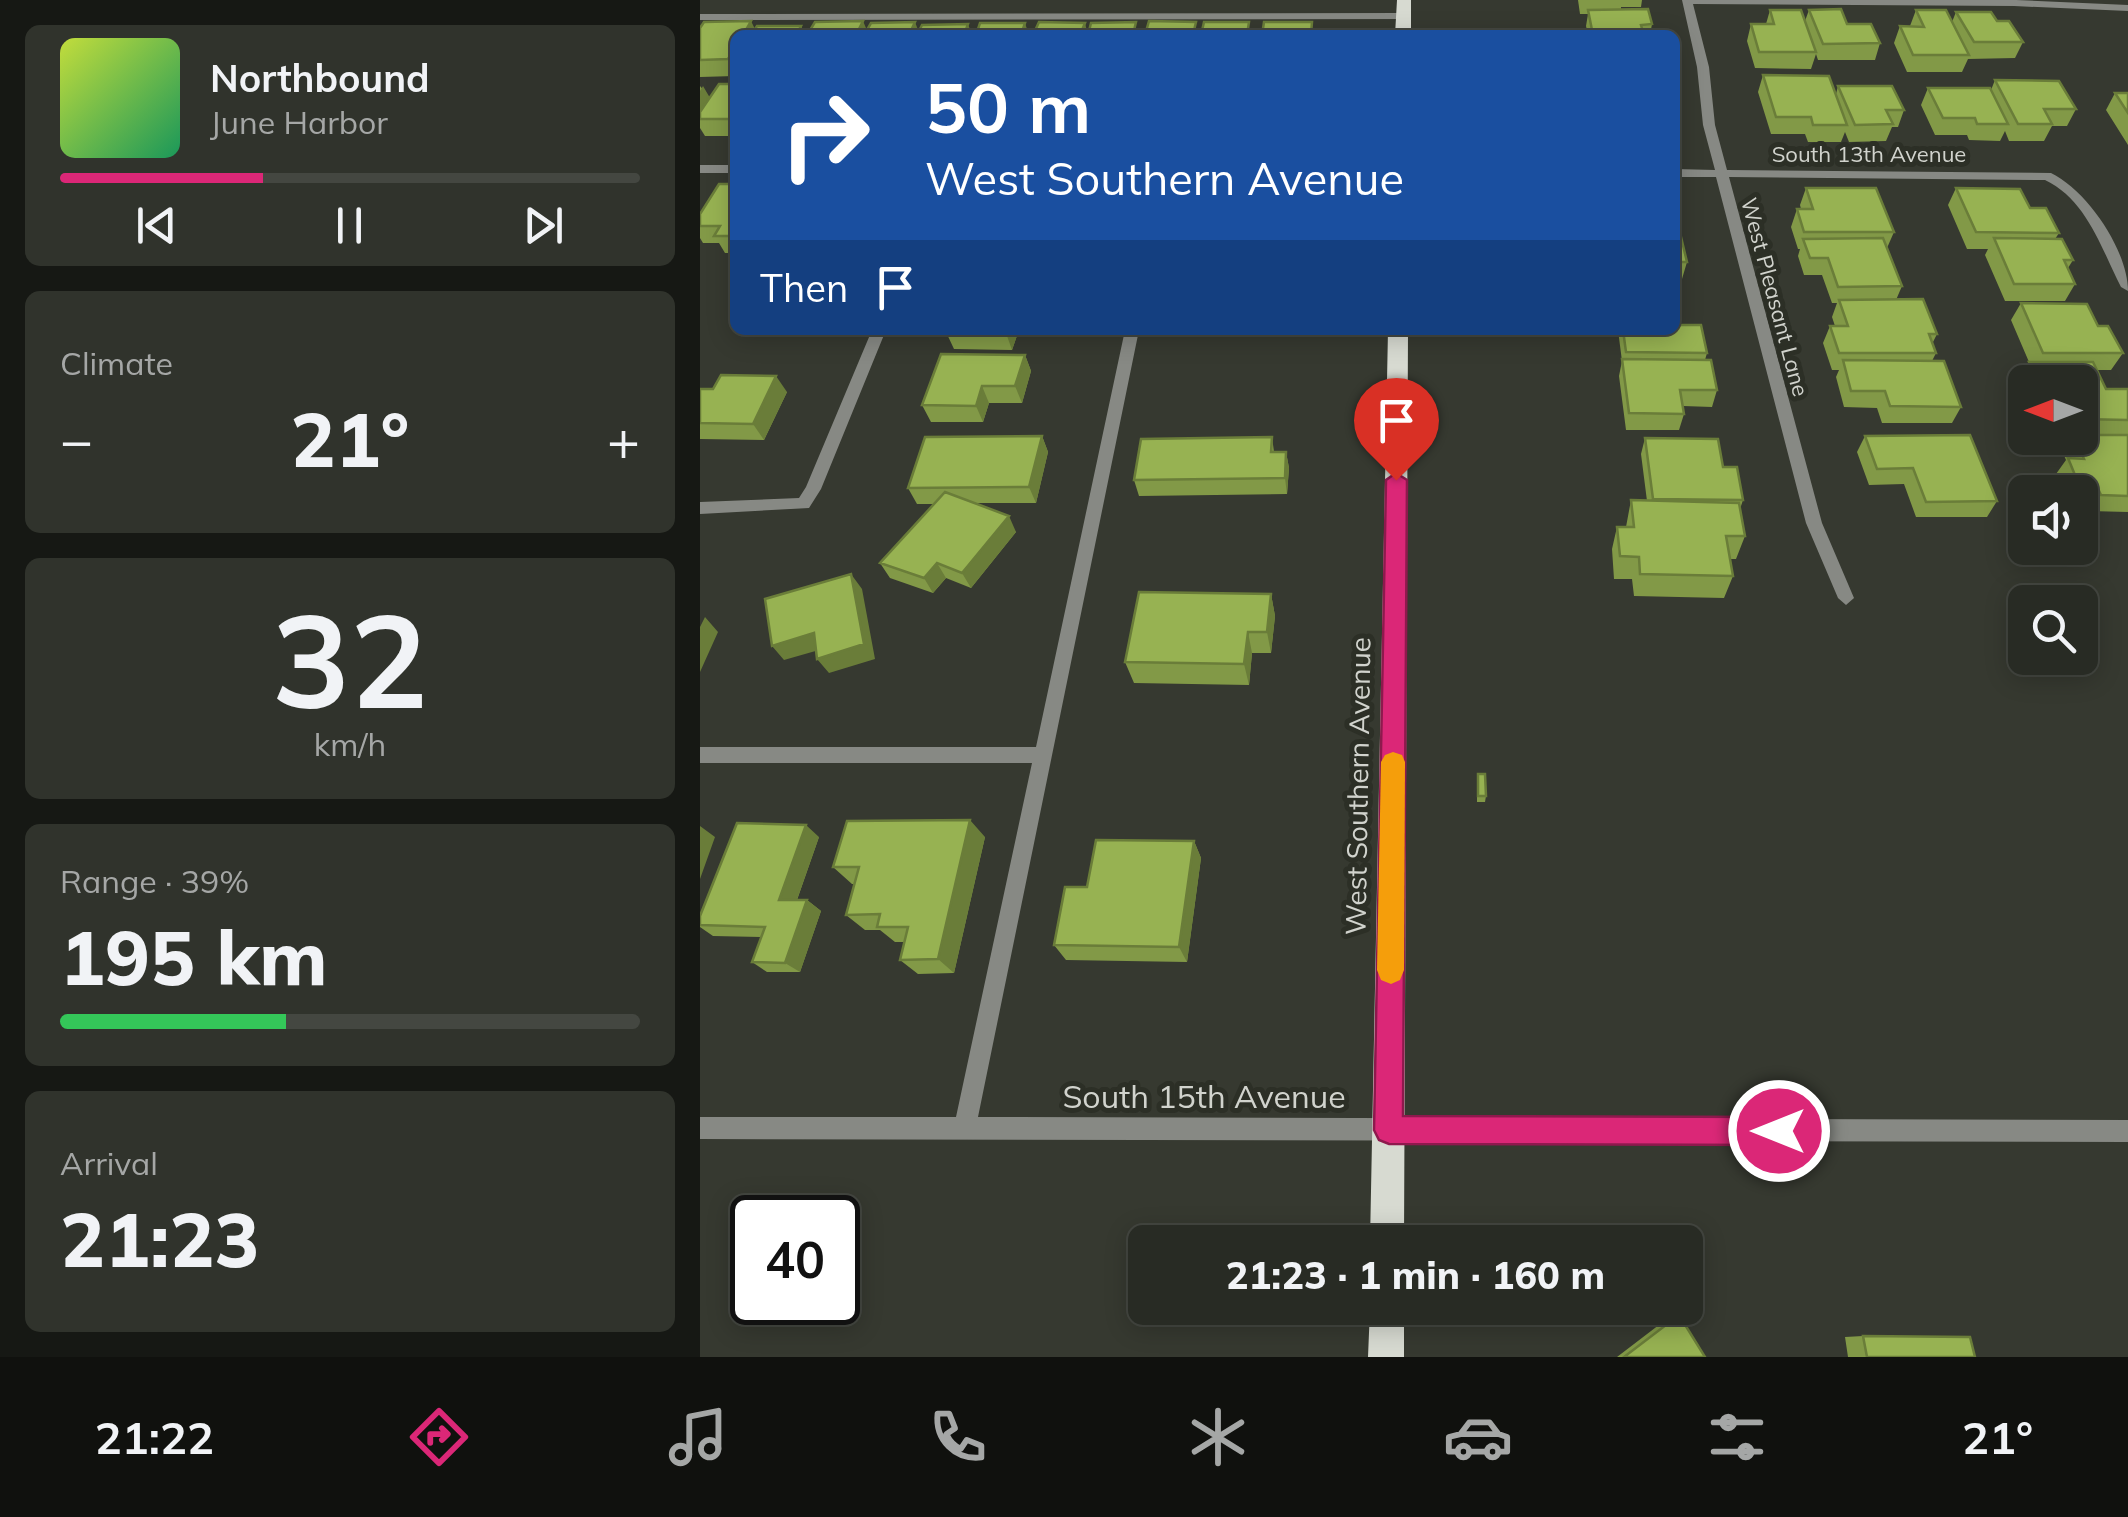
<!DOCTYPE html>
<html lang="en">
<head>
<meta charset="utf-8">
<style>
  body { margin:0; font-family:Mulish,sans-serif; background:#30332c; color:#f1f3f6; height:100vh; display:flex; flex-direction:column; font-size:38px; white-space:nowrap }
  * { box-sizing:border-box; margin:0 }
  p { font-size:32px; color:#a5a7a6 }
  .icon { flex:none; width:55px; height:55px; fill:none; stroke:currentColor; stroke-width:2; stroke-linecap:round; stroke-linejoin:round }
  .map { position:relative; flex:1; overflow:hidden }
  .side { display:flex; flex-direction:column; gap:25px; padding:25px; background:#161814; width:700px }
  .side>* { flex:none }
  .banner { position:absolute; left:30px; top:30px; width:950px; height:305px; border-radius:15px; box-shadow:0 5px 25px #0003,0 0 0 2px #444741; background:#1a4fa0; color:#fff; overflow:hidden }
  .needle { width:65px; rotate:270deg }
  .buttons { position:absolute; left:1308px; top:365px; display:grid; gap:20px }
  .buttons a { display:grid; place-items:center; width:90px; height:90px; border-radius:15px; background:#282b24; box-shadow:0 5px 25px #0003,0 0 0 2px #444741; font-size:50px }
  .speed { position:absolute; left:30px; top:1195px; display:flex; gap:20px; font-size:50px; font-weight:700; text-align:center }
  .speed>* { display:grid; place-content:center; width:130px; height:130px; border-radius:50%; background:#282b24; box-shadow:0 5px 25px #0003,0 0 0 2px #444741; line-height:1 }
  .speed .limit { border:5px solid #111; border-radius:15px; background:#fff; color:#111 }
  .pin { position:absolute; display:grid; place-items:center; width:85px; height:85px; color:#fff; margin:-102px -42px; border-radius:50% 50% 50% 0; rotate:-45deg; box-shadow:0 0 10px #0007 }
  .pin .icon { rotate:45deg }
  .me { position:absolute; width:110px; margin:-55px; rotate:270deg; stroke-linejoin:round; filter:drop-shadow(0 0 8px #0008) }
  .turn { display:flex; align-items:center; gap:35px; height:210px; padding:0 30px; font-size:45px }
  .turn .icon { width:130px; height:130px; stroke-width:2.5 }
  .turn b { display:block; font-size:70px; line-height:85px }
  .then { display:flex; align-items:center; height:95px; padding:0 30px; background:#0003; gap:20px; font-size:38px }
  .big { font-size:75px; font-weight:800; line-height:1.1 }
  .side .tile { flex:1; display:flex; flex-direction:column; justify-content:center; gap:15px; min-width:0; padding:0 35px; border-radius:15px; background:#30332c }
  .side .dial { align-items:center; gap:0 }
  .dial b { font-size:130px; line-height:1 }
  .song { display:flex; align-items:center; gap:30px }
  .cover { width:120px; height:120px; border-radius:15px; background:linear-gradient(135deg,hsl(70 70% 55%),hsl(150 70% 35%)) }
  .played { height:10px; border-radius:5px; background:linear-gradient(90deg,#db2777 35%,#444741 35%) }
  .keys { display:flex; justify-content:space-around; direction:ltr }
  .heat { display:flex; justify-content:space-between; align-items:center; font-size:55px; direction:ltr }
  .charge { height:15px; border-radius:8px; background:linear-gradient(90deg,#34c759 39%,#444741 0) }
  .trip { position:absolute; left:428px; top:1225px; width:575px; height:100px; border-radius:15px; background:#282b24; box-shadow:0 5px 25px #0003,0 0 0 2px #444741; font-weight:800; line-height:100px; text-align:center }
  .tabs { display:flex; height:160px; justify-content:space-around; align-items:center; background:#10110e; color:#a5a7a6 }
  .tabs .icon { width:70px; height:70px }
  .tabs .active { color:#db2777 }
  .tabs b { font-size:45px; color:#f1f3f6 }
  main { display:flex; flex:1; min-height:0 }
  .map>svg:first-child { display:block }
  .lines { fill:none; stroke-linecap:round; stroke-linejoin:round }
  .minor { fill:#878984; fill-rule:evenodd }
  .major { fill:#d7dad1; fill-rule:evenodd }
  .wall { fill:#829947 }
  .shaded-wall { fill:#6a7d39 }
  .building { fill:#97b252; stroke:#6a7d39; stroke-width:2.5 }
  .route { fill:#db2777; stroke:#8e194d; stroke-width:2.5 }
  .slow { fill:#f59e0b }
  .labels { text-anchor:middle; stroke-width:10; stroke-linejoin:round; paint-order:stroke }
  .far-street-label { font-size:22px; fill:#d1d3cd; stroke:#2c2f26 }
  .street-label { font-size:28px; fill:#d1d3cd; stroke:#2c2f26 }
  .near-street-label { font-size:32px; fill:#d1d3cd; stroke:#2c2f26 }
</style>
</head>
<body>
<main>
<section class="side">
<div class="tile">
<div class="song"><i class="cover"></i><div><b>Northbound</b><p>June Harbor</p></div></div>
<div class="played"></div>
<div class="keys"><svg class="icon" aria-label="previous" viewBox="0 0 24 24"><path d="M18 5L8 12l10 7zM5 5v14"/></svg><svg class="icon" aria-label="pause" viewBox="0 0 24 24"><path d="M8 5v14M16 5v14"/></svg><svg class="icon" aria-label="next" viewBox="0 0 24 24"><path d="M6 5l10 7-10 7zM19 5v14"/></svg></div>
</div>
<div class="tile"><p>Climate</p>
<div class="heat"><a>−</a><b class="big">21°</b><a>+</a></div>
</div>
<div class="tile dial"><b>32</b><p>km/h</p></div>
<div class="tile"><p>Range · 39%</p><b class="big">195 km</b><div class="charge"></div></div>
<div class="tile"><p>Arrival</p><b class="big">21:23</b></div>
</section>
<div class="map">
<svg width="1428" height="1357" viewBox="0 0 1428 1357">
  <rect width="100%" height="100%" fill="#363930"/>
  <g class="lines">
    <!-- minor -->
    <path class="minor" d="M982,0H1316L1428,5V11L1314,6L993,4L1009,67L1015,125L1027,170L1351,173C1388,191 1428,251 1428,291L1421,287C1401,248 1387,200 1345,180L1029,177L1122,523L1154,598L1146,605L1138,598L1106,523L1016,177H975V169L1015,170L1003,125L997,67Z
      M0,14L704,13L709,16L704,19L0,20Z
      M0,165H35V173H0Z
      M172,330H186L121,489L109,508L0,514V502L99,498L106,487Z
      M425,330H439L278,1117L1428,1120V1142L0,1139V1117H256L332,763H0V747H336Z"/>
    <!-- major -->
    <path class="major" d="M697,0H711V35H695Z
      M688,330H708L704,1242H670Z
      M670,1308H704V1357H668Z"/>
  </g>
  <!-- wall -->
  <path class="wall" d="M878,0H942L941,7H921V10L952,24L950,35H888L886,26L888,14H880Z
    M1070,10L1105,21L1109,10L1147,24L1180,43L1175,60H1118L1116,54L1111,69L1055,68L1047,41L1051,24H1066Z
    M1216,10L1252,22L1256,12L1297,21L1323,42L1315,58L1268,59L1262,72H1207L1194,43L1200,26H1210Z
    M101,26L105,35H35V76L0,77V28L55,29Z
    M1063,75L1136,94L1138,86L1204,110L1198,127H1192L1186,141L1149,142L1145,132L1141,142H1108L1105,134H1071L1058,92Z
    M1295,80L1376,109L1367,126H1352L1344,141H1309L1305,131L1300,141L1269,140L1267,135H1235L1221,105L1228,88L1291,90Z
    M35,84V136H5L0,128V86L10,98Z
    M1415,93H1428V145L1406,110Z
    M35,184V253H25L19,243H3L0,238V214Z
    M1106,188L1194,232L1187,248L1202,286L1196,300L1237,334L1232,344L1236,353L1232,361L1261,407L1252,423H1182L1177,408L1144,407L1136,377L1139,370H1132L1123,343L1130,326H1135L1132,317L1137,303H1132L1122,275H1104L1098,256L1100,249H1098L1091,227L1097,209H1101L1100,205Z
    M1256,188L1330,208L1359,233L1355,239L1373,260L1368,268L1375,284L1365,301H1305L1285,255L1288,249H1267L1248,205Z
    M975,213L978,232L977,237L987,262L982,279H975Z
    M1321,303L1398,326L1423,353L1411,370H1397L1406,389H1428V512L1389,511L1382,496H1380V492H1364L1356,474L1366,460L1362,451L1371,438H1380V382H1325V392L1319,378L1329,362L1311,320Z
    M319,330L312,350L254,349L246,332Z
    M918,330H975L1007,353L1005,360L1017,390L1012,407L983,406L984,414L979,430H926L919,376L922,361Z
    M325,355L331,371L322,403H289L283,422H231L222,405Z
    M0,389L87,392L64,440L0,439Z
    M342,436L348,452L336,503H274L316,532L271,588L246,578L233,593L190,578L180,563L234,504H217L208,488Z
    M1165,436L1297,501L1287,517H1216L1204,484L1169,485L1157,452Z
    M572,437L574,452H586L589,468L587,494L439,496L434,480Z
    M945,438L1023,467L1043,500L1040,509L1045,536L1036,559H1030L1033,576L1024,598L934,596L932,579H914L912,549L917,527H926L931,500L947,501L941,454Z
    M571,594L575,616L571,653H552L549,685L434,683L425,662Z
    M777,780L786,796L785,802H777Z
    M119,837L97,900H107L121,911L100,972H67L52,962L61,937L13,936L0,927V916Z
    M285,837L254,973L218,974L200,960L204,942H195L180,930H165L146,915L154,884H152L133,867Z
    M494,841L501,858L487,962L366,960L354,945L387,887Z
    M979,1315L1005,1357H917L968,1318Z
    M1163,1336L1275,1357H1148L1145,1337Z"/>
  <!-- shaded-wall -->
  <path class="shaded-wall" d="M51,21L58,35H43Z
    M163,21L169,35H156Z
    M215,22L220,35H209Z
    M325,23L329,35H321Z
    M385,23L388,35H380Z
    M268,24L272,35H264Z
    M101,26L105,35H96Z
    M35,48V72L28,59Z
    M3,86L13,103L0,119V91Z
    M307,330H319L312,350L306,333Z
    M325,355L331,371L322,403L315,386Z
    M76,376L87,392L64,440L53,424Z
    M282,386L289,403L283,422L276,406Z
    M342,436L348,452L336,503L329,487Z
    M586,452L589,468L587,494L585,478Z
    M309,516L316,532L271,588L262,573Z
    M237,563L246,578L233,593L224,578Z
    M151,574L162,589L175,659L129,673L117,659Z
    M571,594L575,616L571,653L567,632Z
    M5,617L18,632L0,672V627Z
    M548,632L552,653L549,685L544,664Z
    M114,633L126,648L84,660L72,646Z
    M270,820L285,837L254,973L238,959Z
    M106,825L119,837L93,911L79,900Z
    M0,826L15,837L0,879Z
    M494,841L501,858L487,962L479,947Z
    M107,900L121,911L100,972L85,963Z"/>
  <!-- building -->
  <path class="building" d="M948,9L952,24L941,25L944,35H893L888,10Z
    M1141,9L1147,24H1171L1180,43L1123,44L1109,10Z
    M1070,10H1101L1116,52H1059L1051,24H1074Z
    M1216,10H1246L1269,55H1213L1200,26L1224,27Z
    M1256,12H1291L1297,21H1309L1323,42H1274Z
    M51,21L43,35H35V48L28,59L0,60V28L4,22Z
    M163,21L156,35H107L115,22Z
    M449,21L496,22L493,35H445Z
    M215,22L209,35H164L171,23Z
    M339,22L385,23L380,35H333Z
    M436,22L433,35H388L391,23Z
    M504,22H549L547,35H501Z
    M564,22H612L611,35H562Z
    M280,23H325L321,35H276Z
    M268,24L264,35H217L222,25Z
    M57,26H101L96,35H51Z
    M1063,75L1129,76L1147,125H1113L1111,117H1076Z
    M1295,80L1359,81L1376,109H1344L1352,124H1318Z
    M19,84H35V119H0V112Z
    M1138,86H1192L1204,110H1186L1193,124L1155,125Z
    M1228,88H1290L1308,124H1277L1275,118H1243Z
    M1415,93H1428V113Z
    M19,184H35V190L33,194H35V236H14L20,226H0V214Z
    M1106,188H1176L1194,232H1104L1097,209H1113Z
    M1256,188L1320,189L1330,208H1346L1359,233L1276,232Z
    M975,213L978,232H975Z
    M975,237H981L987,262H975Z
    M1183,238L1202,286L1138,287L1128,258H1110L1103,239Z
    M1294,238L1362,239L1373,260H1364L1375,284H1314Z
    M1223,299L1237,334H1229L1236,353H1139L1130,326H1148L1139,300Z
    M1321,303L1387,304L1398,326H1408L1423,353H1343Z
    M975,325H1001L1007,353L926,352L923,330H975Z
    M247,330H307L306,333L246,332Z
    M241,354L325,355L315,386H282L276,406L222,405Z
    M922,359L1011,360L1017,390H980L984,414L929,413Z
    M1143,360L1244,361L1261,407L1190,406L1185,391H1151Z
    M1329,362H1393L1406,389H1428V420L1380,419V382H1339Z
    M21,375L76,376L53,424L0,423V389H13Z
    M1270,435L1297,501L1226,502L1213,468L1177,469L1165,436Z
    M1380,435H1428V496L1401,495L1394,480H1377L1368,458L1384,459L1375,438H1380Z
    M342,436L329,487L208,488L225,437Z
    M572,437L571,452H586L585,478L434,480L441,439Z
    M945,438L1018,439L1023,467H1037L1043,500L953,499Z
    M245,492L309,516L262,573L237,563L224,578L180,563Z
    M931,500L1039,503L1045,536H1026L1033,576L940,574L939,557L920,556L917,527H934Z
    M151,574L164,644L117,659L114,633L72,646L65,599Z
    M439,592L571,594L567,632H548L544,664L425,662Z
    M778,774H785L786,796H778Z
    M270,820L238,959L200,960L208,927H177L180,914L146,915L159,867H133L147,821Z
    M37,823L106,825L79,900H107L85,963L52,962L65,927L0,925V916Z
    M396,840L494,841L479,947L354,945L365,887H387Z
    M979,1315L1005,1357H924Z
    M1163,1336L1270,1337L1275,1357H1167Z"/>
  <!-- route -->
  <path class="route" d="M696,473L707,480L703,1116L1079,1117L1090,1121L1094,1131L1090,1141L1079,1145L689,1144L679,1140L674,1130L686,480Z"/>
  <!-- slow -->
  <path class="slow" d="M693,752L702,755L705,762L704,970L700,980L691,984L681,980L677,970L681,762L685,755Z"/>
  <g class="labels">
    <!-- far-street labels -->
    <g class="far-street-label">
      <text x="1169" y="162">South 13th Avenue</text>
      <text transform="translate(1075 297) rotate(75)" y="8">West Pleasant Lane</text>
    </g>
    <!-- street labels -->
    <g class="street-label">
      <text transform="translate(658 786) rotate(-89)" y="10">West Southern Avenue</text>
    </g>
    <!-- near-street labels -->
    <g class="near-street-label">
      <text x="504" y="1108">South 15th Avenue</text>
    </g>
  </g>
</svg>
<div class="buttons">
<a><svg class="needle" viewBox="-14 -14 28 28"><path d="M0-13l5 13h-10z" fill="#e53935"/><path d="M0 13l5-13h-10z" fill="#a5a7a6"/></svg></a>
<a><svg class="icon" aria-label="sound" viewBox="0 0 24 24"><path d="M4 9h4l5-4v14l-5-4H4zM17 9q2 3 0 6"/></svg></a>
<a><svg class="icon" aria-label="search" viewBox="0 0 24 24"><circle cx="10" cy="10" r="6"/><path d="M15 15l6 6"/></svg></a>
</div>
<div class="speed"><div class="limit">40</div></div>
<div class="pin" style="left:696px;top:480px;background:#d93025"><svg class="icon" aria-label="arrive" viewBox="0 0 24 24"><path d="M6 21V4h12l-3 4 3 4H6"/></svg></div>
<svg class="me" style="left:1079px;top:1131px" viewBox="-20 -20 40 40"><circle r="17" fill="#db2777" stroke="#fff" stroke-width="3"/><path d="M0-11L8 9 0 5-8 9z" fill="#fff"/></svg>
<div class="trip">21:23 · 1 min · 160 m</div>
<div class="banner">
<div class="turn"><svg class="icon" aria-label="right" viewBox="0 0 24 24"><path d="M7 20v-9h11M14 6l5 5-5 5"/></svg><div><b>50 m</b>West Southern Avenue</div></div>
<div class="then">Then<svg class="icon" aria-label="arrive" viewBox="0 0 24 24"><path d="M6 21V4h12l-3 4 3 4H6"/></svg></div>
</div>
</div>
</main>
<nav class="tabs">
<b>21:22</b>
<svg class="icon active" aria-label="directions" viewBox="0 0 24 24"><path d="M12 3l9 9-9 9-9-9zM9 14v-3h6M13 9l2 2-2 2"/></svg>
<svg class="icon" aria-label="music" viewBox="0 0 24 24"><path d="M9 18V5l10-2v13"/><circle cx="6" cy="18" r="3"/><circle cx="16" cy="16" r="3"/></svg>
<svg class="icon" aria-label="phone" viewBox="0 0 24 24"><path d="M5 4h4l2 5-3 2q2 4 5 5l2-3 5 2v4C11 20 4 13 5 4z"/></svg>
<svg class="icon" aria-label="climate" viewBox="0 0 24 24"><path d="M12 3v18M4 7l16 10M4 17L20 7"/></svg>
<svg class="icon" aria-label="car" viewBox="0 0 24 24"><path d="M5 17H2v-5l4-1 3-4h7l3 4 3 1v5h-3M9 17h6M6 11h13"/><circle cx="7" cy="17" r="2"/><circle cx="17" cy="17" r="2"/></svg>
<svg class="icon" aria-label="filters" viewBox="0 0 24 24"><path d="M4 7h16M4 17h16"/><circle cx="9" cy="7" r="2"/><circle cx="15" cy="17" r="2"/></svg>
<b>21°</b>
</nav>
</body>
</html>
